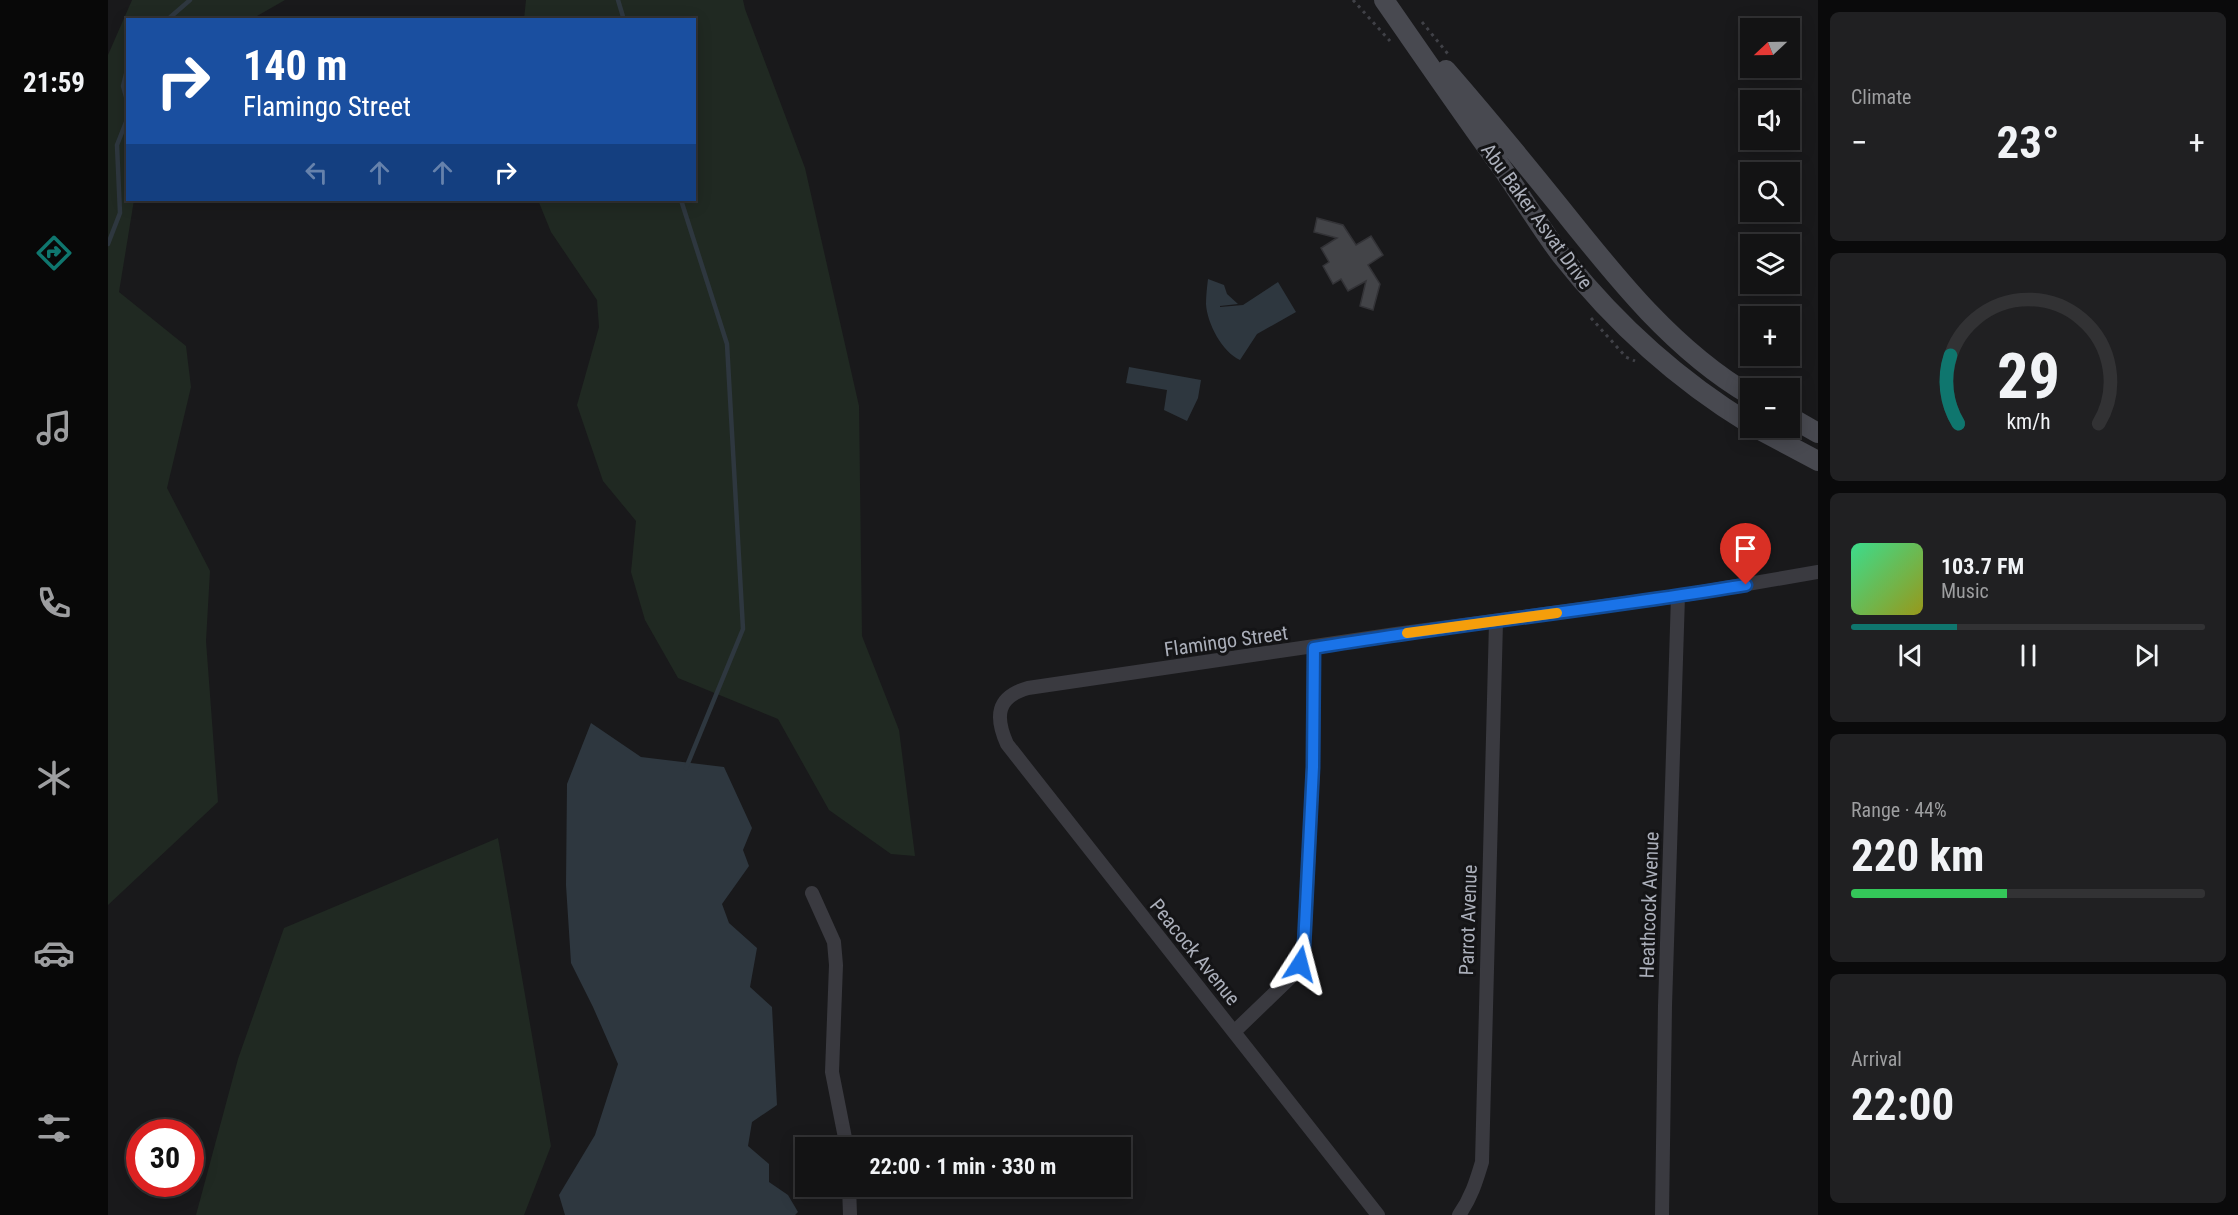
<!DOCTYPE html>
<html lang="en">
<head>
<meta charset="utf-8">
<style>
  body { margin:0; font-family:"Roboto Condensed",sans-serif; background:#202022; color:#f1f3f6; height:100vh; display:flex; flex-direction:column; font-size:22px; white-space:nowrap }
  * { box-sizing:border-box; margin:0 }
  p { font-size:20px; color:#9d9ea0 }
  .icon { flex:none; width:33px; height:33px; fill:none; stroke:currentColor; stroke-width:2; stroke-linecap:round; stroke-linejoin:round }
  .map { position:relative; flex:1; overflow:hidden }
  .drawer { display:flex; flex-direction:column; gap:12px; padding:12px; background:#0a0a0b; width:420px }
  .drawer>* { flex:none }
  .banner { position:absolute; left:18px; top:18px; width:570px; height:183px; border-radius:0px; box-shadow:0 3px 15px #0003,0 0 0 2px #323234; background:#1a4fa0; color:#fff; overflow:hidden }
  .needle { width:39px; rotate:248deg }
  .fabs { position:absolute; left:1632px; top:18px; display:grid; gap:12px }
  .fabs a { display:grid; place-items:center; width:60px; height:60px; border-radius:0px; background:#131314; box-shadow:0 3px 15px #0003,0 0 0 2px #323234; font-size:30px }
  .speed { position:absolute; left:18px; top:1119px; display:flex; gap:12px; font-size:30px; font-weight:700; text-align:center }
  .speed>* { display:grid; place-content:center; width:78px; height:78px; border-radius:50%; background:#131314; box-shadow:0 3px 15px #0003,0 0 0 2px #323234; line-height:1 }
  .speed .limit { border:9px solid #d22; background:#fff; color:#111 }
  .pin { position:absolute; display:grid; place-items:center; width:51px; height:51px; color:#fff; margin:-62px -26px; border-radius:50% 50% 50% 0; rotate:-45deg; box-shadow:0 0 6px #0007 }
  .pin .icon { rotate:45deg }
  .me { position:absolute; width:66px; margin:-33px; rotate:9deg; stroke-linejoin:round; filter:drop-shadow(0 0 4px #0008) }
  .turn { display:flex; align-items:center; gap:21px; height:126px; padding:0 18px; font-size:27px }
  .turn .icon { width:78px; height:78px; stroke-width:2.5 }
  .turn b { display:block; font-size:42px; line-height:51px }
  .lanes { display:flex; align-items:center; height:57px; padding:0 18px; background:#0003; justify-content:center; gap:30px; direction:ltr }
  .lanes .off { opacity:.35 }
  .big { font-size:45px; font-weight:700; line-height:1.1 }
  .drawer .tile { flex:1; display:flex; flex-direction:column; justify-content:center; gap:9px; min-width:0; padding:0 21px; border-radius:9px; background:#202022 }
  .drawer .dial { align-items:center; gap:0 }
  .dial svg { height:156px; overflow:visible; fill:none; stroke:#323234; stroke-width:7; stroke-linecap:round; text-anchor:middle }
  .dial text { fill:#f1f3f6; stroke:none }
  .song { display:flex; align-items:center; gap:18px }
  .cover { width:72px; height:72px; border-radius:9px; background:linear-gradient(135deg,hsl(150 70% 55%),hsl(60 70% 35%)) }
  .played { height:6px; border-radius:3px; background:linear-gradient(90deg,#0f766e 30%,#323234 30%) }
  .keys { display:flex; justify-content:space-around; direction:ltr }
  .heat { display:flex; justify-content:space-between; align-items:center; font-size:33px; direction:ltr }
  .charge { height:9px; border-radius:4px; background:linear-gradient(90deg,#34c759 44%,#323234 0) }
  .trip { position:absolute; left:687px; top:1137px; width:336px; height:60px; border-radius:0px; background:#131314; box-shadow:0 3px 15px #0003,0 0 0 2px #323234; font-weight:700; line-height:60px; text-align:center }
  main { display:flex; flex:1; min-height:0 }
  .menu { display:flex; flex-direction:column; width:108px; justify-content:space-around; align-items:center; background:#080808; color:#9d9ea0 }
  .menu .icon { width:42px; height:42px }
  .menu .on { color:#0f766e }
  .menu b { font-size:27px; color:#f1f3f6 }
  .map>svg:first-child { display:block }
  .green { fill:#202922 }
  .water { fill:#2e373f }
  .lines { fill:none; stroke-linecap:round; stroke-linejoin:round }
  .stream { stroke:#2e373f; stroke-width:4.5 }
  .building { fill:#434448; stroke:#333337; stroke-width:1.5 }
  .path { stroke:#404147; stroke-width:3; stroke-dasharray:3 4.5; stroke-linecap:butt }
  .minor { stroke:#3a3a40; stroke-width:14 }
  .secondary { stroke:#484950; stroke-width:20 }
  .route-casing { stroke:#114b97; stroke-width:15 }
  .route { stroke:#1a73e8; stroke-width:10 }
  .slow { stroke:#f59e0b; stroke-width:10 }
  .labels { text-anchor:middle; stroke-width:6; stroke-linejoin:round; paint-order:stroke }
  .street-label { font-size:20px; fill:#abafba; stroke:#141416 }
</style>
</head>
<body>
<main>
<nav class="menu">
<b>21:59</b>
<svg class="icon on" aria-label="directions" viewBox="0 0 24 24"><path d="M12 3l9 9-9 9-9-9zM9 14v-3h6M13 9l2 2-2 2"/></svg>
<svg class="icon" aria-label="music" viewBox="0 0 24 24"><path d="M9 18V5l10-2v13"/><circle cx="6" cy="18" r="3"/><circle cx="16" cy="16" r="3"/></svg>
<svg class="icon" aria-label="phone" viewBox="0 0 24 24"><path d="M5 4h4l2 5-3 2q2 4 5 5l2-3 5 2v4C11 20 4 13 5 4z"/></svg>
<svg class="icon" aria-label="climate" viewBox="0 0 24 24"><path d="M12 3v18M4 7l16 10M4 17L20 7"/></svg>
<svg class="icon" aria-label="car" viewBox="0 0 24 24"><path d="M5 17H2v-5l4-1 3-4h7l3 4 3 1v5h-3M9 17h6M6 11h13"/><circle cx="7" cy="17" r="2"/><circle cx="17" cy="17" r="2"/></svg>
<svg class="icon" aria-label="filters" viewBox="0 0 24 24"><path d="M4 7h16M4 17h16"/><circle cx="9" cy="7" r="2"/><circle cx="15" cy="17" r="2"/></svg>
</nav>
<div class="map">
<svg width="1710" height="1215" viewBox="0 0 1710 1215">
  <rect width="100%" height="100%" fill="#19191b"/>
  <!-- green -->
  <path class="green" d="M24,0H177L144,19L20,20V200H26L11,292L78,346L83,387L59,488L102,571L98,641L110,802L0,905V55Z
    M418,0H635L637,9L697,168L751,406L754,636L791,730L807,856L783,854L721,810L670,719L570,678L537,620L523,572L528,521L495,481L469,405L491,327L489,300L443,232L430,200H586V20L416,19Z
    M390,838L443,1146L416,1215H88L130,1059L176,928Z"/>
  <!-- water -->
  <path class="water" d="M1100,279L1116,285L1119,294L1130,304L1112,306V307L1135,305L1170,282L1188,312L1149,334L1132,360C1114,352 1099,323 1098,304C1098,296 1099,287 1100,279Z
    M1021,367L1093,380L1090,398L1079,421L1056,410L1059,390L1018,383Z
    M483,723L533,757L616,767L644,828L635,850L641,866L614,904L621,923L649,948L642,987L664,1007L669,1105L644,1122L640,1146L661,1164V1182L680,1195L690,1212L687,1215H457L451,1195L487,1135L510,1064L485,1007L463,963L458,885L459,784Z"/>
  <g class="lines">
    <!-- stream -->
    <path class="stream" d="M510,0L516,20
      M59,20L82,0
      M20,66L15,86L20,104
      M573,200L619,344L635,629L578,768
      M0,244L12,213L9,145L20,117"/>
  </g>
  <!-- building -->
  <path class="building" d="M1209,218L1235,225L1248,245L1263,236L1275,255L1260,265L1272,284L1265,310L1252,306L1258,281L1240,291L1233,279L1225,284L1215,266L1221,262L1213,248L1229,238L1206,232Z"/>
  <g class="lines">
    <!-- path -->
    <path class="path" d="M1245,0L1282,41
      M1314,22L1340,54
      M1483,318L1518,357L1527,361"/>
    <!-- minor -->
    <path class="minor" d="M704,893L726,942L728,965L724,1072L739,1148
      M1126,1032L1182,978L1192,964L1196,947L1205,767L1206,648
      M741,1186L742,1215
      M1270,1215L899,744C887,717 888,697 920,688L1288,634L1570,596L1710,572
      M1351,1215C1363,1198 1368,1182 1374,1162L1388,622
      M1554,1215L1557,1006L1570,596"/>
    <!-- secondary -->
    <path class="secondary" d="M1276,0C1315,56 1354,113 1394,168C1414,197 1432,227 1453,255C1506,322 1570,380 1642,424
      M1338,70C1377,115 1415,161 1452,207C1507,276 1565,350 1642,395
      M1682,417L1710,433
      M1648,428L1710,461"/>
  </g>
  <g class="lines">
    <defs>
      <path id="route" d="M1192,964L1196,946L1205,767L1206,648C1350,624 1494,609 1638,585"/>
    </defs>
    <!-- route casing -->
    <use href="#route" class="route-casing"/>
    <!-- route -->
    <use href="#route" class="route"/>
    <!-- slow -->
    <path class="slow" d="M1299,633L1449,613"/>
  </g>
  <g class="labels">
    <!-- street labels -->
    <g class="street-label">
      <text transform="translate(1429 216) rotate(54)" y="7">Abu Baker Asvat Drive</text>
      <text transform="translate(1118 641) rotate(-8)" y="7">Flamingo Street</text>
      <text transform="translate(1541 905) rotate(-88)" y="7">Heathcock Avenue</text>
      <text transform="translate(1360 920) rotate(-88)" y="7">Parrot Avenue</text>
      <text transform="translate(1087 952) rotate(51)" y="7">Peacock Avenue</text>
    </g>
  </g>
</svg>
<div class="fabs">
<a><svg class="needle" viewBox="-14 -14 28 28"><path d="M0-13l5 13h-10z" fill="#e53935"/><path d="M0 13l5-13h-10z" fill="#9d9ea0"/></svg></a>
<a><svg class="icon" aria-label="sound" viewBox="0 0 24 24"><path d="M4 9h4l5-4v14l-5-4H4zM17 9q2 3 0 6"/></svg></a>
<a><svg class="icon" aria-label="search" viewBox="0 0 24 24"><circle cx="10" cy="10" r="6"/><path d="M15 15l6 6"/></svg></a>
<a><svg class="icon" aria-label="layers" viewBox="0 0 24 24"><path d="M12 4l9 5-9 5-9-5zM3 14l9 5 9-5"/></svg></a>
<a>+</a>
<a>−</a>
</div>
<div class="speed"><div class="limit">30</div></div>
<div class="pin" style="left:1638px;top:585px;background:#d93025"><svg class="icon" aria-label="arrive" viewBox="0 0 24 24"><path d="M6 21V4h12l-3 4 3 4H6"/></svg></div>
<svg class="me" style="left:1192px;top:964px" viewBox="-20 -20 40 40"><path d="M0-17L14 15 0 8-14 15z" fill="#1a73e8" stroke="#fff" stroke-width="4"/></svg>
<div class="trip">22:00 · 1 min · 330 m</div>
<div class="banner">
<div class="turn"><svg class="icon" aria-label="right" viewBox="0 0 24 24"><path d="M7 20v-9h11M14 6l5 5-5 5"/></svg><div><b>140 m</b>Flamingo Street</div></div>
<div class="lanes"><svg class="icon off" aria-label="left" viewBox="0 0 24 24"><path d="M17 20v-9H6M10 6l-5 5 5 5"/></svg><svg class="icon off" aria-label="ahead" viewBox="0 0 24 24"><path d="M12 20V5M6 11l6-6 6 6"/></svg><svg class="icon off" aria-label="ahead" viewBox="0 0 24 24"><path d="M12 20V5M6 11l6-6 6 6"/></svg><svg class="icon" aria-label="right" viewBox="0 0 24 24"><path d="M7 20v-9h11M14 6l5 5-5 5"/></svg></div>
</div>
</div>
<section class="drawer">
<div class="tile"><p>Climate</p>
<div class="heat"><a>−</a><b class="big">23°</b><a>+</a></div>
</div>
<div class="tile dial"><svg viewBox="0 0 100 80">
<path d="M14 69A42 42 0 1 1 86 69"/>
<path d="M14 69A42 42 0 0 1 10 34" stroke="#0f766e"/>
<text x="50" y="56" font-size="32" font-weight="700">29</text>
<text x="50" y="72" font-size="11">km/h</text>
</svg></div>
<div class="tile">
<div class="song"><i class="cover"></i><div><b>103.7 FM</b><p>Music</p></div></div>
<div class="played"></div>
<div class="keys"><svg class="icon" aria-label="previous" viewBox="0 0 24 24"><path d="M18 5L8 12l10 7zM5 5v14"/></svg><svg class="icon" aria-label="pause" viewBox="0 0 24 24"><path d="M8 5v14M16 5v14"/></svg><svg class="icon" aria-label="next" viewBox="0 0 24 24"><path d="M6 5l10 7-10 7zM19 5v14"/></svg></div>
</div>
<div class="tile"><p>Range · 44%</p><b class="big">220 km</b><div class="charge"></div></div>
<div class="tile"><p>Arrival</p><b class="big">22:00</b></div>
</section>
</main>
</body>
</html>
